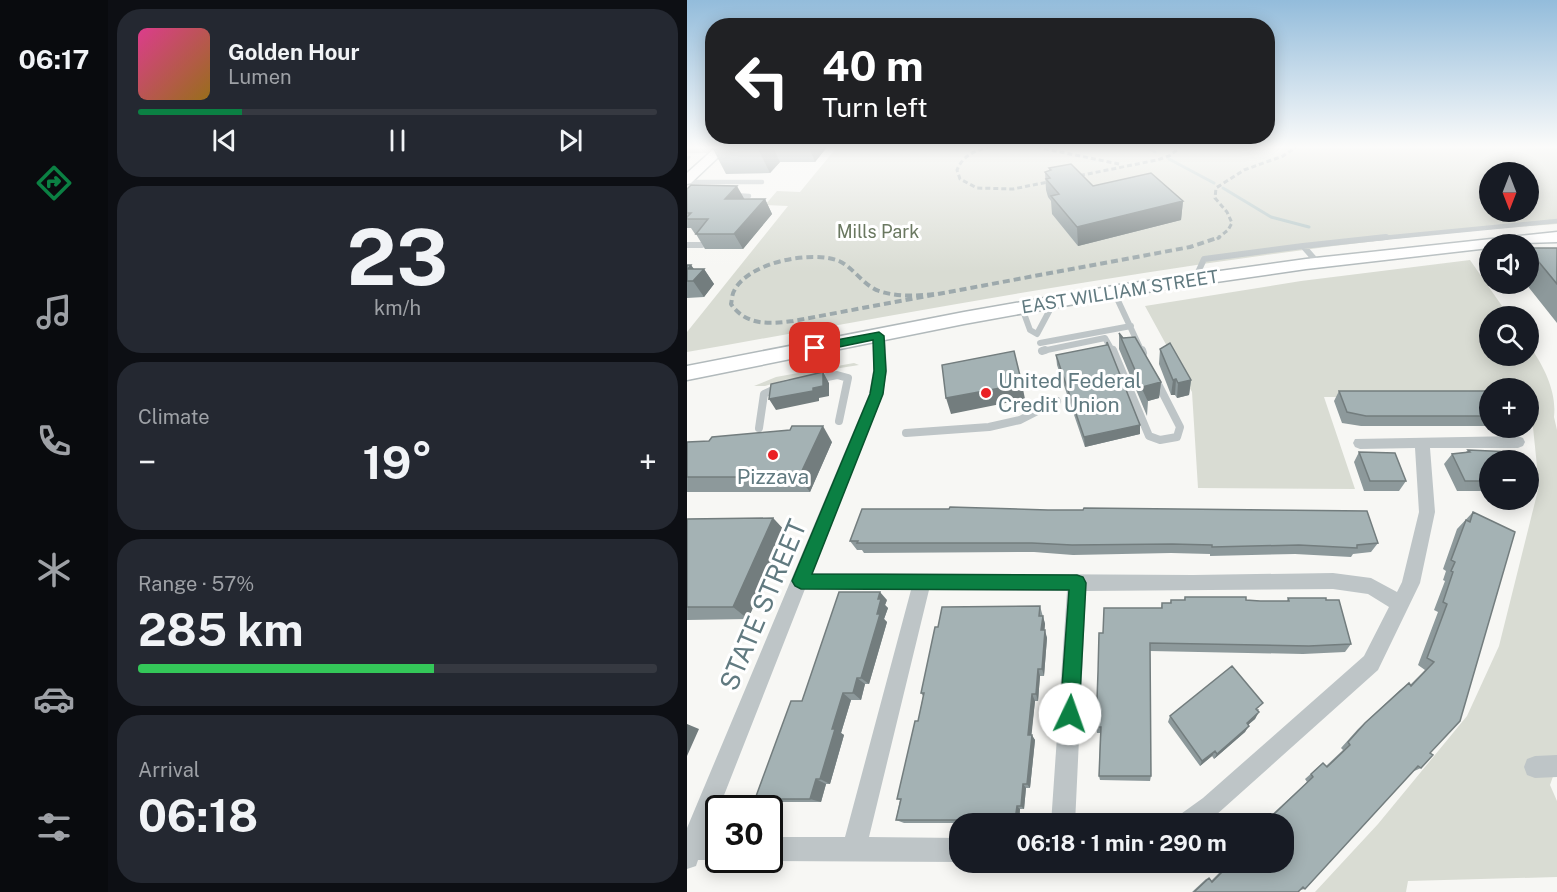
<!DOCTYPE html>
<html lang="en">
<head>
<meta charset="utf-8">
<style>
  body { margin:0; font-family:"Public Sans",sans-serif; background:#242831; color:#f1f3f6; height:100vh; display:flex; flex-direction:column; font-size:22px; white-space:nowrap }
  * { box-sizing:border-box; margin:0 }
  p { font-size:20px; color:#9ea1a6 }
  .icon { flex:none; width:33px; height:33px; fill:none; stroke:currentColor; stroke-width:2; stroke-linecap:round; stroke-linejoin:round }
  .map { position:relative; flex:1; overflow:hidden }
  .side { display:flex; flex-direction:column; gap:9px; padding:9px; background:#0d0f14; width:579px }
  .side>* { flex:none }
  .guide { position:absolute; left:18px; top:18px; width:570px; height:126px; border-radius:24px; box-shadow:0 3px 15px #0003; background:#202124; color:#fff; overflow:hidden }
  .needle { width:39px; rotate:180deg }
  .controls { position:absolute; left:792px; top:162px; display:grid; gap:12px }
  .controls a { display:grid; place-items:center; width:60px; height:60px; border-radius:50%; background:#171b24; box-shadow:0 3px 15px #0003; font-size:30px }
  .speed { position:absolute; left:18px; top:795px; display:flex; gap:12px; font-size:30px; font-weight:700; text-align:center }
  .speed>* { display:grid; place-content:center; width:78px; height:78px; border-radius:50%; background:#171b24; box-shadow:0 3px 15px #0003; line-height:1 }
  .speed .limit { border:3px solid #111; border-radius:9px; background:#fff; color:#111 }
  .pin { position:absolute; display:grid; place-items:center; width:51px; height:51px; color:#fff; margin:-26px; border-radius:12px; box-shadow:0 3px 9px #0006 }
  .me { position:absolute; width:66px; margin:-33px; rotate:3deg; stroke-linejoin:round; filter:drop-shadow(0 0 4px #0008) }
  .turn { display:flex; align-items:center; gap:21px; height:126px; padding:0 18px; font-size:27px }
  .turn .icon { width:78px; height:78px; stroke-width:2.5 }
  .turn b { display:block; font-size:42px; line-height:51px }
  .big { font-size:45px; font-weight:700; line-height:1.1 }
  .side .widget { flex:1; display:flex; flex-direction:column; justify-content:center; gap:9px; min-width:0; padding:0 21px; border-radius:24px; background:#242831 }
  .side .dial { align-items:center; gap:0 }
  .dial b { font-size:78px; line-height:1 }
  .song { display:flex; align-items:center; gap:18px }
  .cover { width:72px; height:72px; border-radius:9px; background:linear-gradient(135deg,hsl(330 70% 55%),hsl(40 70% 35%)) }
  .played { height:6px; border-radius:3px; background:linear-gradient(90deg,#0b8043 20%,#363941 20%) }
  .keys { display:flex; justify-content:space-around; direction:ltr }
  .heat { display:flex; justify-content:space-between; align-items:center; font-size:33px; direction:ltr }
  .charge { height:9px; border-radius:4px; background:linear-gradient(90deg,#34c759 57%,#363941 0) }
  .trip { position:absolute; left:262px; top:813px; width:345px; height:60px; border-radius:24px; background:#171b24; box-shadow:0 3px 15px #0003; font-weight:700; line-height:60px; text-align:center }
  main { display:flex; flex:1; min-height:0 }
  .tabs { display:flex; flex-direction:column; width:108px; justify-content:space-around; align-items:center; background:#090b0e; color:#9ea1a6 }
  .tabs .icon { width:42px; height:42px }
  .tabs .current { color:#0b8043 }
  .tabs b { font-size:27px; color:#f1f3f6 }
  .map>svg:first-child { display:block }
  .green { fill:#d9dcd3; fill-rule:evenodd }
  .lines { fill:none; stroke-linecap:round; stroke-linejoin:round }
  .stream { stroke:#b5c7c8; stroke-width:3 }
  .secondary-casing { stroke:#aeb8ba; stroke-width:3 }
  .primary-casing { stroke:#b1b9bb; stroke-width:3 }
  .service-far2 { stroke:#bec5c7; stroke-width:4.5 }
  .service-far1 { stroke:#bec5c7; stroke-width:6 }
  .service { stroke:#bec5c7; stroke-width:8 }
  .minor { fill:#bec5c7; fill-rule:evenodd }
  .secondary { fill:#fff; fill-rule:evenodd }
  .primary { fill:#fff; fill-rule:evenodd }
  .rail-far1 { stroke:#9da9ac; stroke-width:3; stroke-dasharray:5 3; stroke-linecap:butt }
  .rail { stroke:#9da9ac; stroke-width:4; stroke-dasharray:7 4; stroke-linecap:butt }
  .wall { fill:#8d999b }
  .shaded-wall { fill:#737d7e }
  .building { fill:#a4b2b4; stroke:#737d7e; stroke-width:1.5 }
  .route { fill:#0b8043; stroke:#07532c; stroke-width:1.5 }
  .poi-dot { fill:#ea2125; stroke:#fff; stroke-width:2 }
  .labels { text-anchor:middle; stroke-width:6; stroke-linejoin:round; paint-order:stroke }
  .far-park-label { font-size:18px; fill:#6a7860; stroke:#fff }
  .far-street-label { font-size:18px; fill:#617a80; stroke:#fff }
  .poi-label { font-size:21px; fill:#617a80; stroke:#fff; text-anchor:start }
  .near-street-label { font-size:26px; fill:#617a80; stroke:#fff }
</style>
</head>
<body>
<main>
<nav class="tabs">
<b>06:17</b>
<svg class="icon current" aria-label="directions" viewBox="0 0 24 24"><path d="M12 3l9 9-9 9-9-9zM9 14v-3h6M13 9l2 2-2 2"/></svg>
<svg class="icon" aria-label="music" viewBox="0 0 24 24"><path d="M9 18V5l10-2v13"/><circle cx="6" cy="18" r="3"/><circle cx="16" cy="16" r="3"/></svg>
<svg class="icon" aria-label="phone" viewBox="0 0 24 24"><path d="M5 4h4l2 5-3 2q2 4 5 5l2-3 5 2v4C11 20 4 13 5 4z"/></svg>
<svg class="icon" aria-label="climate" viewBox="0 0 24 24"><path d="M12 3v18M4 7l16 10M4 17L20 7"/></svg>
<svg class="icon" aria-label="car" viewBox="0 0 24 24"><path d="M5 17H2v-5l4-1 3-4h7l3 4 3 1v5h-3M9 17h6M6 11h13"/><circle cx="7" cy="17" r="2"/><circle cx="17" cy="17" r="2"/></svg>
<svg class="icon" aria-label="filters" viewBox="0 0 24 24"><path d="M4 7h16M4 17h16"/><circle cx="9" cy="7" r="2"/><circle cx="15" cy="17" r="2"/></svg>
</nav>
<section class="side">
<div class="widget">
<div class="song"><i class="cover"></i><div><b>Golden Hour</b><p>Lumen</p></div></div>
<div class="played"></div>
<div class="keys"><svg class="icon" aria-label="previous" viewBox="0 0 24 24"><path d="M18 5L8 12l10 7zM5 5v14"/></svg><svg class="icon" aria-label="pause" viewBox="0 0 24 24"><path d="M8 5v14M16 5v14"/></svg><svg class="icon" aria-label="next" viewBox="0 0 24 24"><path d="M6 5l10 7-10 7zM19 5v14"/></svg></div>
</div>
<div class="widget dial"><b>23</b><p>km/h</p></div>
<div class="widget"><p>Climate</p>
<div class="heat"><a>−</a><b class="big">19°</b><a>+</a></div>
</div>
<div class="widget"><p>Range · 57%</p><b class="big">285 km</b><div class="charge"></div></div>
<div class="widget"><p>Arrival</p><b class="big">06:18</b></div>
</section>
<div class="map">
<svg width="870" height="892" viewBox="0 0 870 892">
  <rect width="100%" height="100%" fill="#f7f7f4"/>
  <!-- green -->
  <path class="green" d="M150,147H870V224C577,245 288,301 0,352V332L101,206L78,205L90,191L113,192ZM802,172H842V212H802Z
    M783,260L822,316H802V356H842V345C856,365 870,391 867,417L870,430V765L863,785L870,801V877L721,881L719,892H628L691,824L780,716L812,646L852,486L842,388H802V397H637L668,489L511,488L505,392L458,306L614,281Z
    M167,363L172,365L147,369L114,378L101,379L78,386H67L89,377Z"/>
  <g class="lines">
    <!-- stream -->
    <path class="stream" d="M459,147L468,152
      M0,159L2,157
      M482,159L527,183
      M536,188L584,217L622,227"/>
    <defs>
      <path id="secondary" d="M29,147H42L4,183L0,184V173Z"/>
      <path id="primary" d="M870,232V242L802,244V248L619,269L432,296L277,324L0,380V366L277,312L432,285L619,259Z"/>
    </defs>
    <!-- secondary casing -->
    <use href="#secondary" class="secondary-casing"/>
    <!-- primary casing -->
    <use href="#primary" class="primary-casing"/>
    <!-- service-far2 -->
    <path class="service-far2" d="M212,147L216,148
      M0,151H32
      M0,182H75
      M46,195L62,196
      M685,239L870,221"/>
    <!-- service-far1 -->
    <path class="service-far1" d="M0,245H15
      M630,262L616,246L699,237
      M508,279L517,259L616,246
      M427,292L455,352
      M335,308L343,330L350,334L367,302
      M353,343L444,326
      M355,351L418,338L426,352"/>
    <!-- service -->
    <path class="service" d="M426,350L462,436L473,440L490,437L493,427L469,380
      M455,350L456,353
      M355,351L358,350
      M130,379L150,375L161,378L152,421
      M72,428L77,394L92,387
      M219,433L302,427L333,420L370,401"/>
    <!-- minor -->
    <path class="minor" d="M192,332L198,336L200,371L196,394L125,573L506,575L646,573L684,578L710,592L715,582L732,512L728,448L673,449L668,447L666,443L668,439L831,436L836,438L838,442L836,446L831,448H743L748,512L733,583L691,670L519,824H487L491,816L516,798L677,656L702,607L681,594L646,589L399,591L388,824H364L380,591L242,590L182,837L273,838V862L82,861L78,860H82V837H158L224,590L118,589L21,836H32V860H33H11L9,866L0,869V828L182,394L186,371V336Z
      M870,755V777L848,778L840,775L837,767L840,759L848,756Z"/>
    <!-- secondary -->
    <use href="#secondary" class="secondary"/>
    <!-- primary -->
    <use href="#primary" class="primary"/>
    <!-- rail-far1 -->
    <path class="rail-far1" d="M304,147C289,150 276,155 270,170L273,179L290,188L326,189L470,160L482,156L494,147
      M349,147L432,164
      M530,239L541,230L545,223L540,212L528,198L529,188L557,170L596,156L609,147"/>
    <!-- rail -->
    <path class="rail" d="M247,294C229,296 210,297 192,291C176,285 167,268 152,261C125,250 61,262 47,291C45,294 45,300 44,304C59,326 82,324 106,321L503,247L533,237"/>
  </g>
  <!-- wall -->
  <path class="wall" d="M29,147H140L128,162H93L83,173L39,174L26,149Z
    M362,168L406,186L496,201L494,220L391,246L365,214L364,201L361,197L359,190L358,172L362,171Z
    M0,189L57,199H78L85,214L56,249H18L9,234H8L4,228H0Z
    M842,248H870V323L839,284H842Z
    M0,265H4L7,269H17L27,284L17,297L0,298Z
    M432,333L474,382L472,398L461,401L460,416L432,349Z
    M420,342L453,425V434L398,447L370,365L369,355L420,346Z
    M473,349L504,380L502,395L490,398L488,395H484L472,364Z
    M652,391H802V426H674L655,423L647,401Z
    M0,442H145L123,492H0Z
    M781,450L802,460V491H770L757,464L765,454L779,452Z
    M672,452L719,481L712,491H677L667,462Z
    M786,512L743,753L734,768L725,772L618,889L613,890L611,892H505L519,879L522,878L524,881L541,864L540,862H597V824H580L583,821L581,818L620,782L618,779L636,763L639,766L656,750L654,748L671,729L713,690L722,683L723,685L738,670L731,665L751,612L747,610L758,581L756,580L759,571L756,569L770,529Z
    M86,518L99,532L61,619L0,620V519Z
    M163,541L691,543L684,552L666,554L664,557L608,554L523,556V554L484,553L386,555L347,552L177,553L175,550H170Z
    M498,597L573,601H600L601,598L639,600L664,644L658,652L616,654L463,651L464,776L463,781L413,780L412,776L413,733H410L409,727L416,633L474,608L475,603H483L484,600H497Z
    M200,600L198,605L201,608L197,619L200,622L182,684H178L174,700H164L154,733L157,735L143,784H139L134,802H81L68,799L115,701Z
    M353,606L358,624L357,630L360,638L357,676H353L351,701H348L344,735L348,740L343,788H339L337,809H333L332,823H217L209,820L213,800L210,799L231,721L236,696L234,693L251,627Z
    M572,709L571,711L568,719L561,725L558,732L527,759L525,756L513,766L481,722L483,716Z"/>
  <!-- shaded-wall -->
  <path class="shaded-wall" d="M73,147H86L93,162L83,173L71,149Z
    M122,147H140L128,162Z
    M50,186L58,200L38,199Z
    M78,199L85,214L56,249L47,234Z
    M496,201L494,220L391,246L390,227Z
    M4,265L11,276L17,269L27,284L17,297L6,281L1,269Z
    M136,372L142,383V396L132,398V401L89,410L82,399L126,388Z
    M489,379L488,395H484L486,380Z
    M504,380L502,395L490,398L491,383Z
    M474,382L472,398L461,401L455,387Z
    M335,384L338,399L264,414L259,398Z
    M453,425V434L398,447L397,437Z
    M136,426L145,442L123,492L112,477Z
    M86,518L99,532L61,619L46,607Z
    M193,592L200,600L198,605L201,608L197,619L200,622L182,684L174,678L190,614L191,599Z
    M356,616L358,624L357,638L354,630Z
    M358,630L360,638L357,676L355,669Z
    M351,669L353,676L351,701L349,694Z
    M170,678L178,684L174,700L166,693Z
    M156,693L164,700L154,733L157,735L143,784L133,779L145,729Z
    M345,694L348,701L344,740L341,735Z
    M572,712L568,719L556,729L560,723Z
    M0,724L12,729L0,756Z
    M562,726L558,732L527,759L530,754Z
    M345,735L348,740L343,788L340,784Z
    M528,751L525,756L513,766L515,761Z
    M129,779L139,784L134,802L123,799Z
    M336,784L339,788L337,809L334,806Z
    M330,806L333,809L332,823L328,820Z"/>
  <!-- building -->
  <path class="building" d="M29,147H73L71,149H26Z
    M384,164L406,186L464,173L496,201L390,227L364,196L372,194L359,179L363,178L358,172L364,170L362,168Z
    M4,185L50,186L38,199H78L47,234H9L21,219H0V217L4,213H0V189Z
    M842,248H870V284L842,250Z
    M0,265H4L1,269H17L6,281H0Z
    M432,333L436,338L448,337L474,382L455,387L461,400Z
    M420,342L453,425L397,437L369,355L420,345Z
    M483,343L504,380L491,383L489,379L486,380L473,349Z
    M327,351L335,384L259,398L255,365Z
    M136,372V386L126,388V391L82,399L84,384Z
    M652,391H802V416H679L660,412Z
    M105,426H136L112,477H0V442L22,441L25,437L103,430Z
    M781,450L826,452L831,460H802V481H778L765,454L783,452Z
    M672,452L708,453L719,481H683Z
    M263,507L361,510H396L397,508L680,511L691,543L670,545V548L612,545L525,547V545L485,544L385,545L345,543H170L171,541H163L175,509H262Z
    M786,512L828,532L773,721L743,753L746,755L734,768L731,766L618,889L616,887L611,892H507L522,878L525,882L545,862H597V824H582L588,818L586,815L626,777L624,774L636,763L640,767L663,745L661,742L678,723L722,683L724,686L747,662L740,658L760,604L756,602L766,572L764,571L768,562L764,560L779,520L783,522Z
    M86,518L46,607H0V519Z
    M152,592H193L191,599H194L190,614H193L174,678H170L166,693H156L145,729H148L133,779H129L123,799H68L104,701H115Z
    M498,597H559V600L573,601H602L601,598H639V600H652L664,644L622,646L463,643L464,776H412L414,727H409L411,672L412,633H416L417,608H475V603H484V600H498Z
    M353,606L352,616H356L354,630H358L355,669H351L349,694H345L341,735H345L340,784H336L334,806H330L328,820H209L214,799H210L228,721H231L237,693H234L248,627H251L255,607Z
    M545,666L576,703L569,709L572,712L560,723L562,726L530,754L528,751L515,761L483,716Z"/>
  <!-- sky -->
  <linearGradient id="sky" x2="0" y2="1"><stop stop-color="#93bcdb"/><stop offset="0.54" stop-color="#fbfbfa"/><stop offset="1" stop-color="#fbfbfa" stop-opacity="0"/></linearGradient>
  <rect width="870" height="272" fill="url(#sky)"/>
  <!-- route -->
  <path class="route" d="M192,332L197,336L199,371L196,394L125,574L390,575L396,577L399,583L392,714L390,721L383,724L376,721L373,714L382,590L114,589L108,586L105,581L183,394L187,371L186,340L128,352L122,348L128,344Z"/>
  <!-- markers -->
  <g class="poi-dot">
    <circle cx="299" cy="393" r="6"/>
    <circle cx="86" cy="455" r="6"/>
  </g>
  <g class="labels">
    <!-- far-park labels -->
    <g class="far-park-label">
      <text x="191" y="238">Mills Park</text>
    </g>
    <!-- far-street labels -->
    <g class="far-street-label">
      <text transform="translate(433 292) rotate(-9)" y="6">EAST WILLIAM STREET</text>
    </g>
    <!-- poi labels -->
    <g class="poi-label">
      <text x="311" y="388">United Federal<tspan x="311" dy="24">Credit Union</tspan></text>
      <text x="86" y="484" text-anchor="middle">Pizzava</text>
    </g>
    <!-- near-street labels -->
    <g class="near-street-label">
      <text transform="translate(76 605) rotate(-67)" y="9">STATE STREET</text>
    </g>
  </g>
</svg>
<div class="controls">
<a><svg class="needle" viewBox="-14 -14 28 28"><path d="M0-13l5 13h-10z" fill="#e53935"/><path d="M0 13l5-13h-10z" fill="#9ea1a6"/></svg></a>
<a><svg class="icon" aria-label="sound" viewBox="0 0 24 24"><path d="M4 9h4l5-4v14l-5-4H4zM17 9q2 3 0 6"/></svg></a>
<a><svg class="icon" aria-label="search" viewBox="0 0 24 24"><circle cx="10" cy="10" r="6"/><path d="M15 15l6 6"/></svg></a>
<a>+</a>
<a>−</a>
</div>
<div class="speed"><div class="limit">30</div></div>
<div class="pin" style="left:128px;top:348px;background:#d93025"><svg class="icon" aria-label="arrive" viewBox="0 0 24 24"><path d="M6 21V4h12l-3 4 3 4H6"/></svg></div>
<svg class="me" style="left:383px;top:714px" viewBox="-20 -20 40 40"><circle r="19" fill="#fff"/><path d="M0-13L10 11 0 6-10 11z" fill="#0b8043"/></svg>
<div class="trip">06:18 · 1 min · 290 m</div>
<div class="guide">
<div class="turn"><svg class="icon" aria-label="left" viewBox="0 0 24 24"><path d="M17 20v-9H6M10 6l-5 5 5 5"/></svg><div><b>40 m</b>Turn left</div></div>
</div>
</div>
</main>
</body>
</html>
